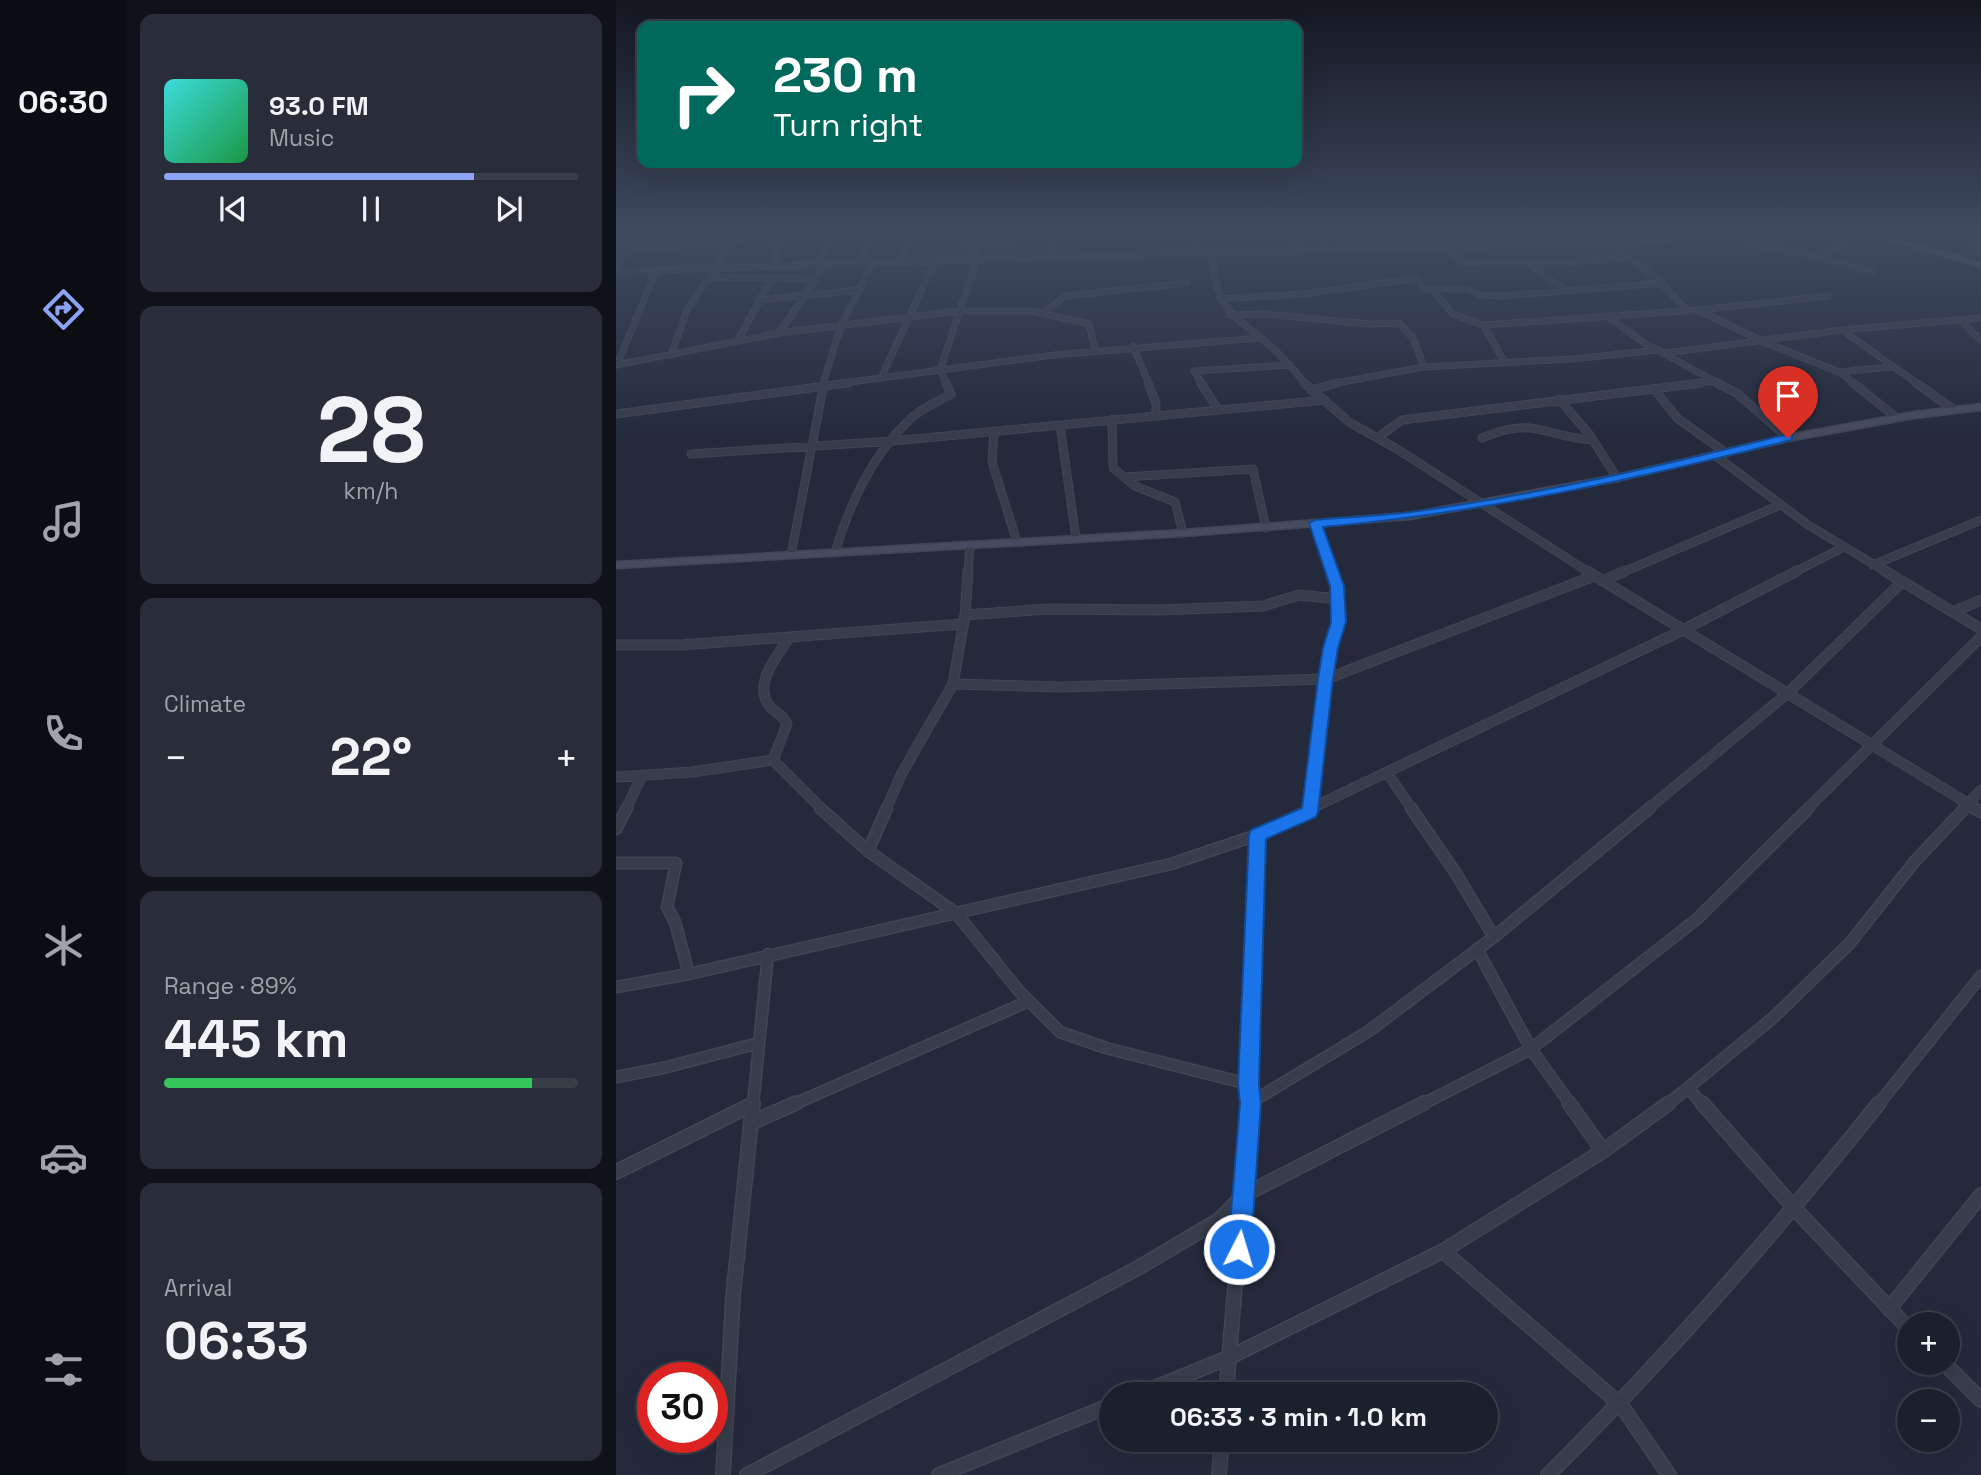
<!DOCTYPE html>
<html lang="en">
<head>
<meta charset="utf-8">
<style>
  body { margin:0; font-family:"Space Grotesk",sans-serif; background:#282d39; color:#f1f3f6; height:100vh; display:flex; flex-direction:column; font-size:26px; white-space:nowrap }
  * { box-sizing:border-box; margin:0 }
  p { font-size:23px; color:#a0a3aa }
  .icon { flex:none; width:38px; height:38px; fill:none; stroke:currentColor; stroke-width:2; stroke-linecap:round; stroke-linejoin:round }
  .map { position:relative; flex:1; overflow:hidden }
  .panel { display:flex; flex-direction:column; gap:14px; padding:14px; background:#0f1219; width:490px }
  .panel>* { flex:none }
  .banner { position:absolute; left:21px; top:21px; width:665px; height:147px; border-radius:14px; box-shadow:0 7px 28px #0002,0 0 0 2px #393e49; background:#00695c; color:#fff; overflow:hidden }
  .buttons { position:absolute; left:1281px; top:1312px; display:grid; gap:14px }
  .buttons a { display:grid; place-items:center; width:63px; height:63px; border-radius:50%; background:#1b202d; box-shadow:0 7px 28px #0002,0 0 0 2px #393e49; font-size:35px }
  .speed { position:absolute; left:21px; top:1362px; display:flex; gap:14px; font-size:35px; font-weight:700; text-align:center }
  .speed>* { display:grid; place-content:center; width:91px; height:91px; border-radius:50%; background:#1b202d; box-shadow:0 7px 28px #0002,0 0 0 2px #393e49; line-height:1 }
  .speed .limit { border:10px solid #d22; background:#fff; color:#111 }
  .pin { position:absolute; display:grid; place-items:center; width:60px; height:60px; color:#fff; margin:-72px -30px; border-radius:50% 50% 50% 0; rotate:-45deg; box-shadow:0 0 7px #0007 }
  .pin .icon { rotate:45deg }
  .me { position:absolute; width:77px; margin:-38px; rotate:5deg; stroke-linejoin:round; filter:drop-shadow(0 0 5px #0008) }
  .turn { display:flex; align-items:center; gap:24px; height:147px; padding:0 21px; font-size:32px }
  .turn .icon { width:91px; height:91px; stroke-width:2.5 }
  .turn b { display:block; font-size:49px; line-height:60px }
  .big { font-size:52px; font-weight:600; line-height:1.1 }
  .panel .tile { flex:1; display:flex; flex-direction:column; justify-content:center; gap:10px; min-width:0; padding:0 24px; border-radius:14px; background:#282d39 }
  .panel .dial { align-items:center; gap:0 }
  .dial b { font-size:91px; line-height:1 }
  .song { display:flex; align-items:center; gap:21px }
  .cover { width:84px; height:84px; border-radius:10px; background:linear-gradient(135deg,hsl(180 70% 55%),hsl(140 70% 35%)) }
  .played { height:7px; border-radius:4px; background:linear-gradient(90deg,#8ca2f4 75%,#393e49 75%) }
  .keys { display:flex; justify-content:space-around; direction:ltr }
  .heat { display:flex; justify-content:space-between; align-items:center; font-size:38px; direction:ltr }
  .charge { height:10px; border-radius:5px; background:linear-gradient(90deg,#34c759 89%,#393e49 0) }
  .trip { position:absolute; left:483px; top:1382px; width:399px; height:70px; border-radius:35px; background:#1b202d; box-shadow:0 7px 28px #0002,0 0 0 2px #393e49; font-weight:600; line-height:70px; text-align:center }
  main { display:flex; flex:1; min-height:0 }
  .menu { display:flex; flex-direction:column; width:126px; justify-content:space-around; align-items:center; background:#0b0d12; color:#a0a3aa }
  .menu .icon { width:49px; height:49px }
  .menu .active { color:#8ca2f4 }
  .menu b { font-size:32px; color:#f1f3f6 }
  .map>svg:first-child { display:block }
  .lines { fill:none; stroke-linecap:round; stroke-linejoin:round }
  .street-far4-casing { stroke:#414655; stroke-width:7 }
  .street-far3-casing { stroke:#414655; stroke-width:9 }
  .street-far2-casing { stroke:#414655; stroke-width:11 }
  .street-far1-casing { stroke:#414655; stroke-width:13 }
  .street-casing { stroke:#414655; stroke-width:16 }
  .secondary-casing { stroke:#414655; stroke-width:3 }
  .primary-casing { stroke:#414655; stroke-width:3 }
  .street-far4 { stroke:#383d4c; stroke-width:5 }
  .street-far3 { stroke:#383d4c; stroke-width:7 }
  .street-far2 { stroke:#383d4c; stroke-width:9 }
  .street-far1 { stroke:#383d4c; stroke-width:10 }
  .street { stroke:#383d4c; stroke-width:13 }
  .secondary { fill:#464b5f; fill-rule:evenodd }
  .primary { fill:#565b6c; fill-rule:evenodd }
  .route { fill:#1a73e8; stroke:#114b97; stroke-width:2 }
</style>
</head>
<body>
<main>
<nav class="menu">
<b>06:30</b>
<svg class="icon active" aria-label="directions" viewBox="0 0 24 24"><path d="M12 3l9 9-9 9-9-9zM9 14v-3h6M13 9l2 2-2 2"/></svg>
<svg class="icon" aria-label="music" viewBox="0 0 24 24"><path d="M9 18V5l10-2v13"/><circle cx="6" cy="18" r="3"/><circle cx="16" cy="16" r="3"/></svg>
<svg class="icon" aria-label="phone" viewBox="0 0 24 24"><path d="M5 4h4l2 5-3 2q2 4 5 5l2-3 5 2v4C11 20 4 13 5 4z"/></svg>
<svg class="icon" aria-label="climate" viewBox="0 0 24 24"><path d="M12 3v18M4 7l16 10M4 17L20 7"/></svg>
<svg class="icon" aria-label="car" viewBox="0 0 24 24"><path d="M5 17H2v-5l4-1 3-4h7l3 4 3 1v5h-3M9 17h6M6 11h13"/><circle cx="7" cy="17" r="2"/><circle cx="17" cy="17" r="2"/></svg>
<svg class="icon" aria-label="filters" viewBox="0 0 24 24"><path d="M4 7h16M4 17h16"/><circle cx="9" cy="7" r="2"/><circle cx="15" cy="17" r="2"/></svg>
</nav>
<section class="panel">
<div class="tile">
<div class="song"><i class="cover"></i><div><b>93.0 FM</b><p>Music</p></div></div>
<div class="played"></div>
<div class="keys"><svg class="icon" aria-label="previous" viewBox="0 0 24 24"><path d="M18 5L8 12l10 7zM5 5v14"/></svg><svg class="icon" aria-label="pause" viewBox="0 0 24 24"><path d="M8 5v14M16 5v14"/></svg><svg class="icon" aria-label="next" viewBox="0 0 24 24"><path d="M6 5l10 7-10 7zM19 5v14"/></svg></div>
</div>
<div class="tile dial"><b>28</b><p>km/h</p></div>
<div class="tile"><p>Climate</p>
<div class="heat"><a>−</a><b class="big">22°</b><a>+</a></div>
</div>
<div class="tile"><p>Range · 89%</p><b class="big">445 km</b><div class="charge"></div></div>
<div class="tile"><p>Arrival</p><b class="big">06:33</b></div>
</section>
<div class="map">
<svg width="1365" height="1475" viewBox="0 0 1365 1475">
  <rect width="100%" height="100%" fill="#242a3c"/>
  <g class="lines">
    <defs>
      <path id="street-far4" d="M339,233L356,250
        M571,233L586,255
        M827,233L837,248L839,257L846,262L917,265
        M988,241L1039,277L1072,311
        M1134,243L1203,257L1256,272
        M63,246L69,233
        M0,248L63,246L162,235
        M677,251L684,233
        M596,255C602,312 612,310 652,344C666,355 678,371 690,384
        M1203,257L1230,239L1247,233
        M387,259L399,234
        M433,259L441,233
        M283,262L295,233
        M246,263L256,233
        M0,265L24,233
        M158,265L162,233
        M200,265L210,250L216,233
        M0,272C350,258 699,251 1049,240L1063,238L1070,233
        M94,277L202,279
        M816,289L837,314L867,325L1082,310L1212,296
        M953,291L925,274L917,265L1010,258
        M604,299L687,294L796,279L803,280L807,289H849L866,295L885,296L1046,283
        M143,300L243,290
        M1084,311L1148,342L1223,372L1276,367
        M428,312L449,296L570,283
        M614,315L649,314L754,324L783,323L797,338L808,367
        M992,317L1030,344L1104,384
        M1345,321L1365,340
        M867,325L889,363
        M1226,330L1302,384
        M163,333L210,264
        M122,340L156,278
        M517,346L533,384
        M1049,353L1226,330L1365,318
        M55,355L71,310L103,262L113,233
        M0,365L163,333L343,311H416L473,324L479,350
        M1,365L40,271
        M1223,372L1239,384
        M265,378L320,259
        M207,384L225,325L258,262
        M219,384L438,355L643,338
        M331,384L324,370L362,256L356,250L401,233
        M586,384L578,371L674,365
        M715,384L808,367L956,359L1042,350
        M1071,384L1099,381"/>
      <path id="street-far3" d="M532,383L540,403V416
        M585,383L601,408
        M688,383L733,422L781,449L974,573
        M1101,383L1122,394L1172,438
        M1237,383L1281,418
        M1300,383L1338,410
        M1038,389L1061,418L1110,453
        M695,390L721,383
        M943,399L973,434L1001,478
        M0,414L232,383
        M496,419L497,468L519,486L559,502L567,533
        M444,425L460,538
        M378,432L376,462L401,542
        M761,438L786,420L1085,383
        M866,438C919,416 926,436 976,440
        M75,454L277,441L709,400
        M1100,456L1192,525L1272,573
        M509,477L637,469L650,528
        M699,523L715,573
        M219,553C234,503 255,457 293,420C304,409 322,402 335,394L330,383
        M175,555L208,383
        M1257,565L1365,520
        M352,573L354,545
        M1005,573L1164,505
        M1177,573L1228,547"/>
      <path id="street-far2" d="M971,571L1361,809
        M1269,571L1365,629
        M986,581L1009,571
        M1337,612L1365,600
        M349,615L432,609L544,610L647,606L683,595L723,599
        M0,645H65L347,624
        M337,684L445,687L710,679L978,576
        M157,760L206,809
        M157,760L171,724C167,714 157,712 152,704C138,682 162,655 173,638
        M772,774L796,809
        M0,777L76,772L157,760
        M10,809L26,776
        M270,809L286,773L337,684L349,615L352,571
        M694,809L710,679L715,648L723,623V599L714,571
        M694,809L1067,630L1181,571
        M1032,809L1172,693L1286,582
        M1191,809L1365,637
        M1347,809L1365,790"/>
      <path id="street-far1" d="M204,808L252,851L340,913L403,991L444,1032L490,1048L632,1084
        M795,808L839,872L878,937
        M1358,808L1365,812
        M694,812L695,808
        M0,829L11,808
        M252,851L271,808
        M0,863H60L51,907L59,922L73,974
        M861,949L915,1049L955,1105
        M0,987L73,974L555,864L641,835L698,808
        M0,1077L47,1068L143,1043
        M1073,1089L1087,1105
        M634,1103L753,1031L878,937L1034,808
        M135,1105L137,1104
        M137,1105L152,954
        M176,1105L413,1001
        M634,1105L632,1084L641,835
        M805,1105L915,1049L1081,919L1193,808
        M1051,1105L1158,1017L1234,943L1299,861L1349,808
        M1262,1105L1365,976"/>
      <path id="street" d="M953,1103L987,1151
        M1086,1103L1179,1209L1293,1329
        M135,1123L180,1103
        M0,1172L137,1104
        M827,1251L1005,1405L1053,1475
        M1273,1309L1365,1195
        M1328,1363L1365,1400
        M521,1395L614,1357L827,1251L987,1151L1053,1103
        M610,1395L634,1103
        M107,1475L117,1297L137,1103
        M131,1475L522,1268L603,1220L628,1195L808,1103
        M323,1475L495,1405
        M603,1475L606,1440
        M932,1475C1050,1358 1159,1233 1263,1103"/>
      <path id="secondary" d="M1362,233H1365V255L1362,253L1358,240Z
        M1365,404V410L1298,418L1172,441L1001,481L794,519L567,536L0,568V562L567,530L794,513L1001,475L1172,435L1298,412Z"/>
      <path id="primary" d="M1247,233H1260L1365,263V267Z"/>
    </defs>
    <!-- street-far4 casing -->
    <use href="#street-far4" class="street-far4-casing"/>
    <!-- street-far3 casing -->
    <use href="#street-far3" class="street-far3-casing"/>
    <!-- street-far2 casing -->
    <use href="#street-far2" class="street-far2-casing"/>
    <!-- street-far1 casing -->
    <use href="#street-far1" class="street-far1-casing"/>
    <!-- street casing -->
    <use href="#street" class="street-casing"/>
    <!-- secondary casing -->
    <use href="#secondary" class="secondary-casing"/>
    <!-- primary casing -->
    <use href="#primary" class="primary-casing"/>
    <!-- street-far4 -->
    <use href="#street-far4" class="street-far4"/>
    <!-- street-far3 -->
    <use href="#street-far3" class="street-far3"/>
    <!-- street-far2 -->
    <use href="#street-far2" class="street-far2"/>
    <!-- street-far1 -->
    <use href="#street-far1" class="street-far1"/>
    <!-- street -->
    <use href="#street" class="street"/>
    <!-- secondary -->
    <use href="#secondary" class="secondary"/>
    <!-- primary -->
    <use href="#primary" class="primary"/>
  </g>
  <!-- sky -->
  <linearGradient id="sky" x2="0" y2="1"><stop stop-color="#141721"/><stop offset="0.53" stop-color="#3f4a61"/><stop offset="1" stop-color="#3f4a61" stop-opacity="0"/></linearGradient>
  <rect width="1365" height="440" fill="url(#sky)"/>
  <!-- route -->
  <path class="route" d="M1172,434L1176,435V440C1021,479 866,513 707,527L728,586L730,622L722,648L717,679L702,812L700,817L650,839L643,1084L645,1103L635,1249L631,1257L623,1260L615,1257L612,1249L624,1103L622,1084L633,835L635,830L686,808L702,679L707,648L715,622L714,586L693,523L699,520C731,517 763,516 795,512C922,495 1048,465 1172,434Z"/>
</svg>
<div class="buttons">
<a>+</a>
<a>−</a>
</div>
<div class="speed"><div class="limit">30</div></div>
<div class="pin" style="left:1172px;top:438px;background:#d93025"><svg class="icon" aria-label="arrive" viewBox="0 0 24 24"><path d="M6 21V4h12l-3 4 3 4H6"/></svg></div>
<svg class="me" style="left:623px;top:1249px" viewBox="-20 -20 40 40"><circle r="17" fill="#1a73e8" stroke="#fff" stroke-width="3"/><path d="M0-11L8 9 0 5-8 9z" fill="#fff"/></svg>
<div class="trip">06:33 · 3 min · 1.0 km</div>
<div class="banner">
<div class="turn"><svg class="icon" aria-label="right" viewBox="0 0 24 24"><path d="M7 20v-9h11M14 6l5 5-5 5"/></svg><div><b>230 m</b>Turn right</div></div>
</div>
</div>
</main>
</body>
</html>
